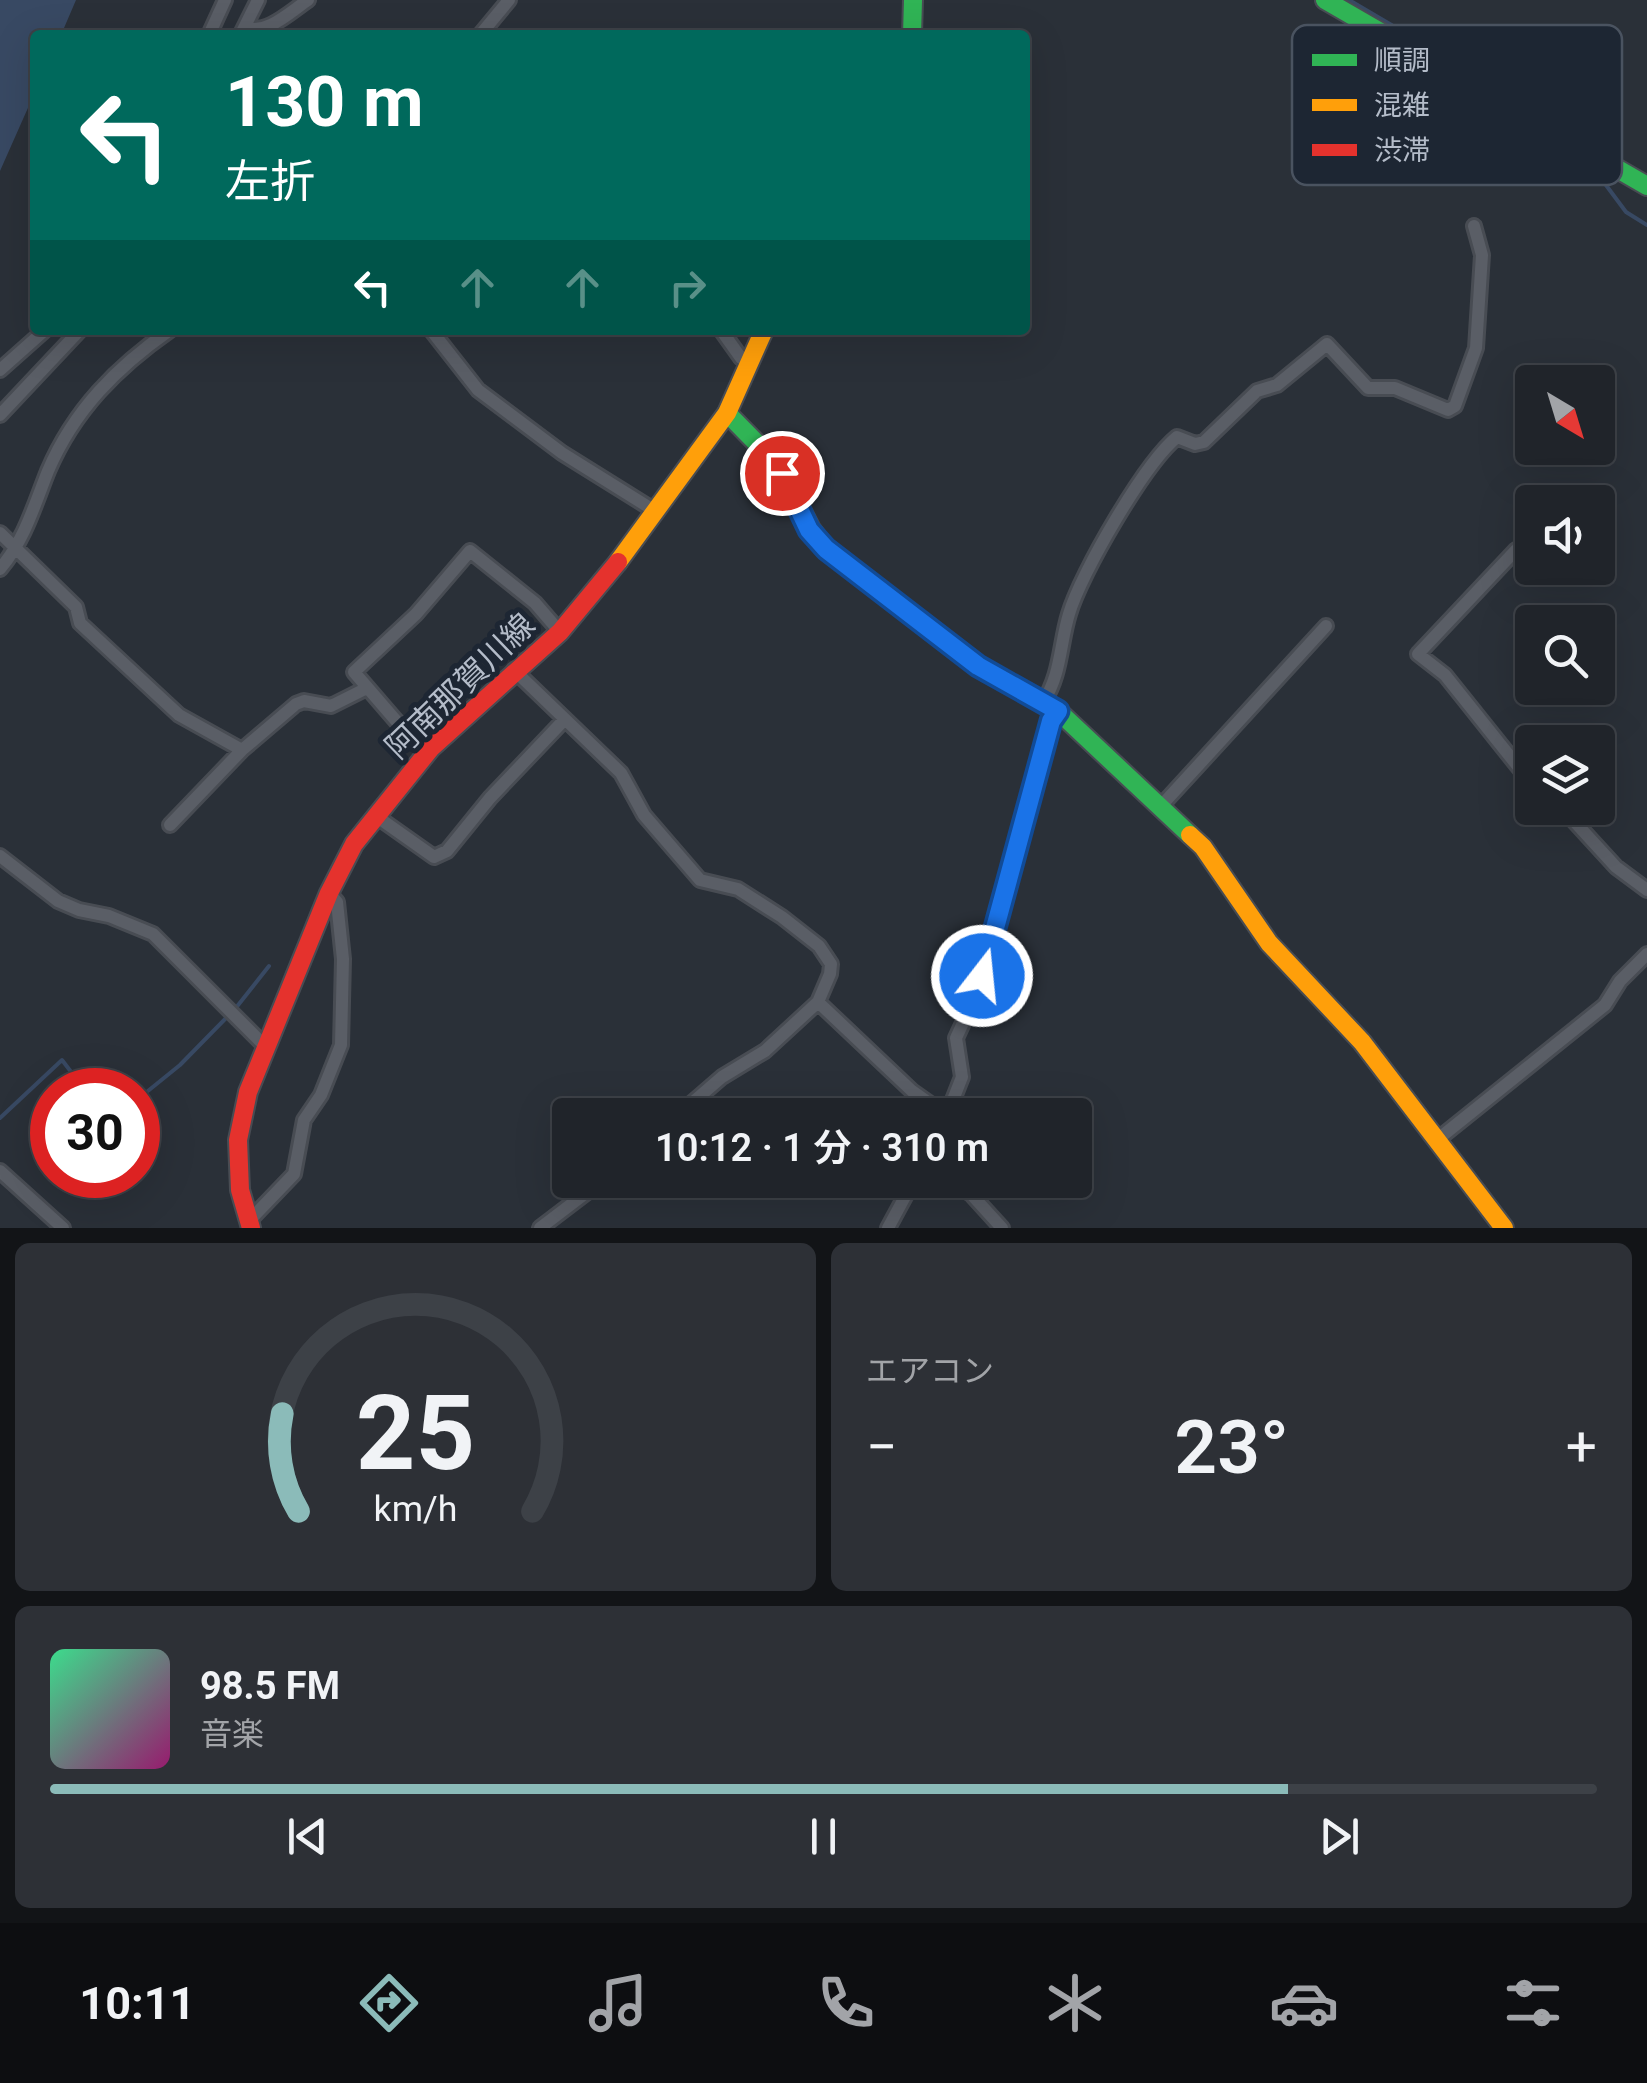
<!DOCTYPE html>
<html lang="ja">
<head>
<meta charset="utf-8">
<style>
  body { margin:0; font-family:Roboto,"Noto Sans JP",sans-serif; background:#2d3036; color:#f1f3f6; height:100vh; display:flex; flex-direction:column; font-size:38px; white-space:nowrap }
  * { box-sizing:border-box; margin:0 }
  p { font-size:32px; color:#a2a4a8 }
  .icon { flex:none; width:55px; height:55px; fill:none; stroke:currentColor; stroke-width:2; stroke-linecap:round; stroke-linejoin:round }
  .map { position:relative; height:1228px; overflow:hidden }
  .panel { display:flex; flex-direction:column; gap:15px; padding:15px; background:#121417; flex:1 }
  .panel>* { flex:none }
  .top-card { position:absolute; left:30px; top:30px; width:1000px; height:305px; border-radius:10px; box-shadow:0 10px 40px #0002,0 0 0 2px #3d4147; background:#00695c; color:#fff; overflow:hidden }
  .needle { width:65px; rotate:142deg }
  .controls { position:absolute; left:1515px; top:365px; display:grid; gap:20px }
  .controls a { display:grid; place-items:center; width:100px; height:100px; border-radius:10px; background:#20242a; box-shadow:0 10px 40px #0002,0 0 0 2px #3d4147; font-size:50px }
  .speed { position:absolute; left:30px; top:1068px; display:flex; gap:20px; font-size:50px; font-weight:700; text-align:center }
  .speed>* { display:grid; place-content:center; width:130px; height:130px; border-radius:50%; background:#20242a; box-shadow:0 10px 40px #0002,0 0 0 2px #3d4147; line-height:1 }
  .speed .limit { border:15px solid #d22; background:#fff; color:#111 }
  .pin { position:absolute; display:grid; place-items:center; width:85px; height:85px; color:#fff; margin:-42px; border:5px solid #fff; border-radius:50%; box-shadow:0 2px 10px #0007 }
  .me { position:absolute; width:110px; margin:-55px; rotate:16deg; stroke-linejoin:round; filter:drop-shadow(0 0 8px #0008) }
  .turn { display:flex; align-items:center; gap:35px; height:210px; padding:0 30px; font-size:45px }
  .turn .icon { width:130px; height:130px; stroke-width:2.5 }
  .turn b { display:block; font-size:70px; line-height:85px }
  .lanes { display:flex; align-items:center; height:95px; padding:0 30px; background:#0003; justify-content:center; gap:50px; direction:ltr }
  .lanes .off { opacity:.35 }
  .big { font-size:75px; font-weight:600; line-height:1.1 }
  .panel .widget { flex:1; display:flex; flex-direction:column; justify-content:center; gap:15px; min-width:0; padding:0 35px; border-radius:15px; background:#2d3036 }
  .panel .dial { align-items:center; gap:0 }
  .dial svg { height:260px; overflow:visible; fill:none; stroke:#3d4147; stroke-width:7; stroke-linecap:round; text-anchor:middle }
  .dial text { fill:#f1f3f6; stroke:none }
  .song { display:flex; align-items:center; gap:30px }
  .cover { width:120px; height:120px; border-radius:15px; background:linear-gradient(135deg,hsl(150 70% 55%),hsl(320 70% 35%)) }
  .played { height:10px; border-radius:5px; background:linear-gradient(90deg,#8bbbb9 80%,#3d4147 80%) }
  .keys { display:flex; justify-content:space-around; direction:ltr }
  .heat { display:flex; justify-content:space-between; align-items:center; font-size:55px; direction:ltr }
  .panel .tiles { flex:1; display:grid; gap:15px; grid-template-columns:1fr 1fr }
  .widget:last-child { grid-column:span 2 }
  .trip { position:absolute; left:552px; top:1098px; width:540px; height:100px; border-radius:10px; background:#20242a; box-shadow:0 10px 40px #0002,0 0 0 2px #3d4147; font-weight:600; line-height:100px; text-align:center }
  .menu { display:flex; height:160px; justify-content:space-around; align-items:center; background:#0d0e11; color:#a2a4a8 }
  .menu .icon { width:70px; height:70px }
  .menu .on { color:#8bbbb9 }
  .menu b { font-size:45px; color:#f1f3f6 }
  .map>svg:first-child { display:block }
  .water { fill:#384963 }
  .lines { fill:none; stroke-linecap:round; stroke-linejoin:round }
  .stream { stroke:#384963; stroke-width:4 }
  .street-casing { stroke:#484c53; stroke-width:18 }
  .fast-casing { stroke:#484c53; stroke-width:22 }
  .slow-casing { stroke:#484c53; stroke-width:22 }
  .jam-casing { stroke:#484c53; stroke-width:22 }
  .street { stroke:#5a5e66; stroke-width:12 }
  .fast { stroke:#30b455; stroke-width:18 }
  .slow { stroke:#ff9f0a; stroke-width:18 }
  .jam { stroke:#e5322d; stroke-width:18 }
  .route-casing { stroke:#114b97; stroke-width:25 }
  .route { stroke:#1a73e8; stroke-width:18 }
  .labels { text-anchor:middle; stroke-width:10; stroke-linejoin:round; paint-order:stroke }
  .street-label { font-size:32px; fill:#b4bcc9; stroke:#1d2633 }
  .key { fill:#1d2633; stroke:#4a5360; stroke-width:2.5 }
  .key-label { font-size:28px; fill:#b4bcc9 }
</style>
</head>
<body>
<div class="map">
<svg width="1647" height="1228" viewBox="0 0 1647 1228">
  <rect width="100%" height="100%" fill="#2a3038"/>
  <!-- water -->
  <path class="water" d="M0,0H76L61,35H35V92L0,171Z"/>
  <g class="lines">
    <!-- stream -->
    <path class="stream" d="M1349,0L1502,90
      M1570,123L1576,130L1598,143
      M1594,169L1626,212L1647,225
      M235,1009L269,966
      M138,1099L180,1065L228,1016
      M0,1118L62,1060L85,1090"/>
    <defs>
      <path id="street" d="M245,27C266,36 290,12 308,0
        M241,34L258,0
        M209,35L225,0
        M480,35L509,0
        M431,330L478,390L562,453L655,511
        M721,330L741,358L751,362
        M0,370L45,330
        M0,415L80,330
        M0,533L76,607L80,623L179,715L242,750
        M1516,550L1418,654L1445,675L1532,784
        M0,569C25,539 34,506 48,471C74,410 117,367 170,330
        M514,670L621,773L644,815L700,880L738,889L782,917L819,946L831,964L830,974L818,1002L765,1051L722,1077L678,1115
        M1043,702C1061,676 1060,643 1069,614C1081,573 1145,463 1177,437L1195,444L1204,442L1257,391L1277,385L1327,344L1368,388H1395L1448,410L1455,406L1476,348L1482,255L1474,226
        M431,748L404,730L354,672L416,614L470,551L535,603L560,632
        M1161,806L1326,626
        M1562,808L1616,867L1647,890
        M376,816L434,857L447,851L490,798L565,719
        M170,825L242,750L296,704L304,701L331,706L367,688
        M0,856L58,901L79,910L109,916L153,934L265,1046
        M818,1002L912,1091L946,1115
        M947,1115L962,1077L956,1038L975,997L988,955L1051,721L1058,711
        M1437,1140L1605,1005L1620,981L1647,954
        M0,1171L63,1228
        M950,1180L971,1194L1002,1228
        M249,1221L294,1174L304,1120L321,1095L341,1045L343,959L337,902L329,893
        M540,1228L603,1180
        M888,1228L914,1180"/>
      <path id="fast" d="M1325,0L1647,186
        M912,35L913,0
        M727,413L778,465L811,529L826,549L979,666L1058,711L1190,835"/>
      <path id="slow" d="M618,562L727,413L764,330
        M1190,835L1203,847L1269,943L1362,1042L1504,1228"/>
      <path id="jam" d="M251,1228L240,1190L238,1140L248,1092L329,893L354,844L431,748L560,632L618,562"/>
    </defs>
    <!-- street casing -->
    <use href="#street" class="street-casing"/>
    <!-- fast casing -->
    <use href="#fast" class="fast-casing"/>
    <!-- slow casing -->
    <use href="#slow" class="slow-casing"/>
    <!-- jam casing -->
    <use href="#jam" class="jam-casing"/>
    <!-- street -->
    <use href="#street" class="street"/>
    <!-- fast -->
    <use href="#fast" class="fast"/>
    <!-- slow -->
    <use href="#slow" class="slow"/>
    <!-- jam -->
    <use href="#jam" class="jam"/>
  </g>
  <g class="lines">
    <defs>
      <path id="route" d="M782,473L809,530L826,549L978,666L1058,711L1051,721L982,976"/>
    </defs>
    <!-- route casing -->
    <use href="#route" class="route-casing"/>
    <!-- route -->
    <use href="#route" class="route"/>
  </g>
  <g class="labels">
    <!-- street labels -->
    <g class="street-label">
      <text transform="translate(460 686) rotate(-44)" y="11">阿南那賀川線</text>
    </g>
  </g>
  <!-- legend -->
  <rect x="1292" y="25" width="330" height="160" rx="15" class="key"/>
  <rect x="1312" y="54" width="45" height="12" fill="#30b455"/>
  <rect x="1312" y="99" width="45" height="12" fill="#ff9f0a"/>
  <rect x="1312" y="144" width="45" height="12" fill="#e5322d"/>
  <g class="key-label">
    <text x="1374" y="70">順調</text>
    <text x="1374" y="115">混雑</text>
    <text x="1374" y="160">渋滞</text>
  </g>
</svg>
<div class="controls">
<a><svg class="needle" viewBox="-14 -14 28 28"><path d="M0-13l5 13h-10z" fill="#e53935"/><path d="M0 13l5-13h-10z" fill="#a2a4a8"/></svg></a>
<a><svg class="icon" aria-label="sound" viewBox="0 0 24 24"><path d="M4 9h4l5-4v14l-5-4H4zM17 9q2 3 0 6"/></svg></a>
<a><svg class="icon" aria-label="search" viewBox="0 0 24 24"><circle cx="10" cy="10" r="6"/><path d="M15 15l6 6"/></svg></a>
<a><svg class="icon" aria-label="layers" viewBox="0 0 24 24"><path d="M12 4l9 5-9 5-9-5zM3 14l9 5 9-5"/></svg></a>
</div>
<div class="speed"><div class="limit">30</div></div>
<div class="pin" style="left:782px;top:473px;background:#d93025"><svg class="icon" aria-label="arrive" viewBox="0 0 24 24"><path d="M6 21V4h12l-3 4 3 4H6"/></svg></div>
<svg class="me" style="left:982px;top:976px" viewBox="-20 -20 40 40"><circle r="17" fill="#1a73e8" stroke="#fff" stroke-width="3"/><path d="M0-11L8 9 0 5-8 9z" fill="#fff"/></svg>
<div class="trip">10:12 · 1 分 · 310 m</div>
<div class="top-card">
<div class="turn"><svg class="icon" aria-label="left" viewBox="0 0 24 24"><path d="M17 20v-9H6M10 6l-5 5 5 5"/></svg><div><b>130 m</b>左折</div></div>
<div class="lanes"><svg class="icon" aria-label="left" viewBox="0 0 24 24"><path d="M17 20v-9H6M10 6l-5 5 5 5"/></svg><svg class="icon off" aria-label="ahead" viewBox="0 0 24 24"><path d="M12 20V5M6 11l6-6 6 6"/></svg><svg class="icon off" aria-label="ahead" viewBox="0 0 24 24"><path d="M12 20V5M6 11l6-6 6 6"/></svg><svg class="icon off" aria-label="right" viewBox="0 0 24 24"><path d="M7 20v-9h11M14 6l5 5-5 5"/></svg></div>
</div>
</div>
<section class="panel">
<div class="tiles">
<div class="widget dial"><svg viewBox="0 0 100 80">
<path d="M14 69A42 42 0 1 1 86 69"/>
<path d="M14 69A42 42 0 0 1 9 39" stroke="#8bbbb9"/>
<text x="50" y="56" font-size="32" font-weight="700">25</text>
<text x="50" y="72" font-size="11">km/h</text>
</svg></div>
<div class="widget"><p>エアコン</p>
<div class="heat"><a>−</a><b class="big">23°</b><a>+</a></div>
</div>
<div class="widget">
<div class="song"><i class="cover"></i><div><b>98.5 FM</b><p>音楽</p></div></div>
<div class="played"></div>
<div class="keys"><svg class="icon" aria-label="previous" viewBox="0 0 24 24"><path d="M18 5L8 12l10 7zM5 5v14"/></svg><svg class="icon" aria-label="pause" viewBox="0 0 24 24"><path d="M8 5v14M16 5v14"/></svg><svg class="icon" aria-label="next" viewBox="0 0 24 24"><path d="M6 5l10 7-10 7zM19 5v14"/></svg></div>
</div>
</div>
</section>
<nav class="menu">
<b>10:11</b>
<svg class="icon on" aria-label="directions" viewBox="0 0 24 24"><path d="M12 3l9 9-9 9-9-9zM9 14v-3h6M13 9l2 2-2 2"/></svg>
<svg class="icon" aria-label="music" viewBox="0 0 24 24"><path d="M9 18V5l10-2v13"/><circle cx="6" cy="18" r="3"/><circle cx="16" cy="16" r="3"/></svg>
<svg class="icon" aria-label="phone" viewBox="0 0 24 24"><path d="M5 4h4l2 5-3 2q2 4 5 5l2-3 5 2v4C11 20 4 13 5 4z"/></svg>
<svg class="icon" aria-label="climate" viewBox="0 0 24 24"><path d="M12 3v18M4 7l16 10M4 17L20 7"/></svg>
<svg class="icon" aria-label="car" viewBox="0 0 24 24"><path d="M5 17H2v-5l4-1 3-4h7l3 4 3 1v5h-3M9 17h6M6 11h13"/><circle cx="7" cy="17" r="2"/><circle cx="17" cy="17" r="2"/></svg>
<svg class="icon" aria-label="filters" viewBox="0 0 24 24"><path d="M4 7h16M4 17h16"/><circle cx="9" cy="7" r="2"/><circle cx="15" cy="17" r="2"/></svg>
</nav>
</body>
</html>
